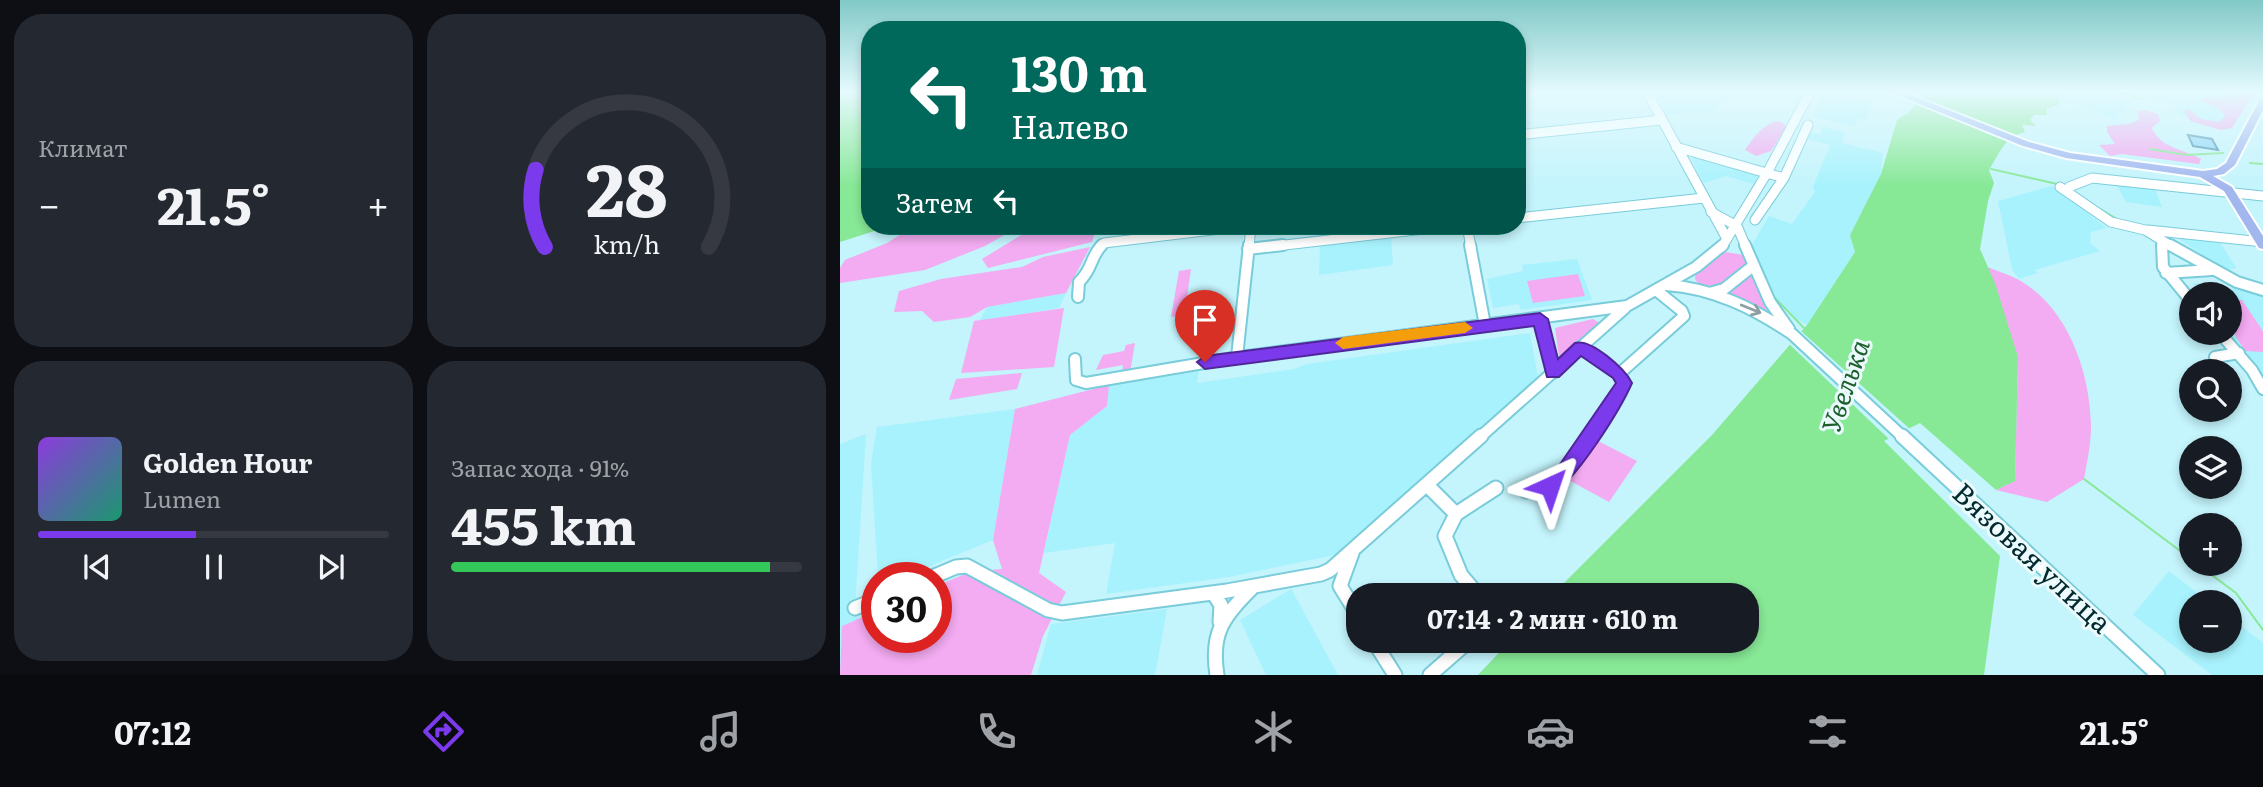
<!DOCTYPE html>
<html lang="ru">
<head>
<meta charset="utf-8">
<style>
  body { margin:0; font-family:Literata,serif; background:#242831; color:#f1f3f6; height:100vh; display:flex; flex-direction:column; font-size:26px; white-space:nowrap }
  * { box-sizing:border-box; margin:0 }
  p { font-size:23px; color:#9ea1a6 }
  .icon { flex:none; width:38px; height:38px; fill:none; stroke:currentColor; stroke-width:2; stroke-linecap:round; stroke-linejoin:round }
  .map { position:relative; flex:1; overflow:hidden }
  .details { display:flex; flex-direction:column; gap:14px; padding:14px; background:#0d0f14; width:840px }
  .details>* { flex:none }
  .hud { position:absolute; left:21px; top:21px; width:665px; height:214px; border-radius:28px; box-shadow:0 4px 10px #0003; background:#00695c; color:#fff; overflow:hidden }
  .fabs { position:absolute; left:1339px; top:282px; display:grid; gap:14px }
  .fabs a { display:grid; place-items:center; width:63px; height:63px; border-radius:50%; background:#171b24; box-shadow:0 4px 10px #0003; font-size:35px }
  .speed { position:absolute; left:21px; top:562px; display:flex; gap:14px; font-size:35px; font-weight:700; text-align:center }
  .speed>* { display:grid; place-content:center; width:91px; height:91px; border-radius:50%; background:#171b24; box-shadow:0 4px 10px #0003; line-height:1 }
  .speed .limit { border:10px solid #d22; background:#fff; color:#111 }
  .pin { position:absolute; display:grid; place-items:center; width:60px; height:60px; color:#fff; margin:-72px -30px; border-radius:50% 50% 50% 0; rotate:-45deg; box-shadow:0 0 7px #0007 }
  .pin .icon { rotate:45deg }
  .me { position:absolute; width:77px; margin:-38px; rotate:42deg; stroke-linejoin:round; filter:drop-shadow(0 0 5px #0008) }
  .turn { display:flex; align-items:center; gap:24px; height:147px; padding:0 35px; font-size:32px }
  .turn .icon { width:91px; height:91px; stroke-width:2.5 }
  .turn b { display:block; font-size:49px; line-height:60px }
  .then { display:flex; align-items:center; height:66px; padding:0 35px; background:#0003; gap:14px; font-size:26px }
  .big { font-size:52px; font-weight:700; line-height:1.1 }
  .details .widget { flex:1; display:flex; flex-direction:column; justify-content:center; gap:10px; min-width:0; padding:0 24px; border-radius:28px; background:#242831 }
  .details .dial { align-items:center; gap:0 }
  .dial svg { height:182px; overflow:visible; fill:none; stroke:#363941; stroke-width:7; stroke-linecap:round; text-anchor:middle }
  .dial text { fill:#f1f3f6; stroke:none }
  .song { display:flex; align-items:center; gap:21px }
  .cover { width:84px; height:84px; border-radius:10px; background:linear-gradient(135deg,hsl(270 70% 55%),hsl(160 70% 35%)) }
  .played { height:7px; border-radius:4px; background:linear-gradient(90deg,#7c3aed 45%,#363941 45%) }
  .keys { display:flex; justify-content:space-around; direction:ltr }
  .heat { display:flex; justify-content:space-between; align-items:center; font-size:38px; direction:ltr }
  .charge { height:10px; border-radius:5px; background:linear-gradient(90deg,#34c759 91%,#363941 0) }
  .details .tiles { flex:1; display:grid; gap:14px; grid-template-columns:repeat(2,1fr) }
  .trip { position:absolute; left:506px; top:583px; width:413px; height:70px; border-radius:28px; background:#171b24; box-shadow:0 4px 10px #0003; font-weight:700; line-height:70px; text-align:center }
  .menu { display:flex; height:112px; justify-content:space-around; align-items:center; background:#090b0e; color:#9ea1a6 }
  .menu .icon { width:49px; height:49px }
  .menu .current { color:#7c3aed }
  .menu b { font-size:32px; color:#f1f3f6 }
  main { display:flex; flex:1; min-height:0 }
  .map>svg:first-child { display:block }
  .built { fill:#a8f2fd }
  .green { fill:#f3abf1 }
  .water { fill:#87e896 }
  .pier { fill:#c4f4fc }
  .lines { fill:none; stroke-linecap:round; stroke-linejoin:round }
  .stream { stroke:#87e896; stroke-width:2 }
  .building { fill:#8bd6f7; stroke:#4e94b1; stroke-width:2 }
  .minor-far2-casing { stroke:#79ccd9; stroke-width:11 }
  .minor-far1-casing { stroke:#79ccd9; stroke-width:14 }
  .minor-casing { stroke:#79ccd9; stroke-width:17 }
  .major-casing { stroke:#fff; stroke-width:4 }
  .minor-far2 { stroke:#fff; stroke-width:9 }
  .minor-far1 { stroke:#fff; stroke-width:10 }
  .minor { stroke:#fff; stroke-width:13 }
  .major { fill:#a3b7ef; fill-rule:evenodd }
  .oneway { stroke:#8e9fa1 }
  .route { fill:#7c3aed; stroke:#51269a; stroke-width:2 }
  .slow { fill:#f59e0b }
  .labels { text-anchor:middle; stroke-width:6; stroke-linejoin:round; paint-order:stroke }
  .water-label { font-size:26px; font-style:italic; fill:#1d602c; stroke:#ebfbfd }
  .near-street-label { font-size:28px; fill:#03292e; stroke:#ebfbfd }
</style>
</head>
<body>
<main>
<section class="details">
<div class="tiles">
<div class="widget"><p>Климат</p>
<div class="heat"><a>−</a><b class="big">21.5°</b><a>+</a></div>
</div>
<div class="widget dial"><svg viewBox="0 0 100 80">
<path d="M14 69A42 42 0 1 1 86 69"/>
<path d="M14 69A42 42 0 0 1 10 35" stroke="#7c3aed"/>
<text x="50" y="56" font-size="32" font-weight="700">28</text>
<text x="50" y="72" font-size="11">km/h</text>
</svg></div>
<div class="widget">
<div class="song"><i class="cover"></i><div><b>Golden Hour</b><p>Lumen</p></div></div>
<div class="played"></div>
<div class="keys"><svg class="icon" aria-label="previous" viewBox="0 0 24 24"><path d="M18 5L8 12l10 7zM5 5v14"/></svg><svg class="icon" aria-label="pause" viewBox="0 0 24 24"><path d="M8 5v14M16 5v14"/></svg><svg class="icon" aria-label="next" viewBox="0 0 24 24"><path d="M6 5l10 7-10 7zM19 5v14"/></svg></div>
</div>
<div class="widget"><p>Запас хода · 91%</p><b class="big">455 km</b><div class="charge"></div></div>
</div>
</section>
<div class="map">
<svg width="1423" height="675" viewBox="0 0 1423 675">
  <rect width="100%" height="100%" fill="#c4f4fc"/>
  <!-- built -->
  <path class="built" d="M816,92H886L889,99L872,111L827,115Z
    M1236,92H1268L1293,102L1276,120L1227,101Z
    M1295,92H1411L1387,129L1339,115L1334,104Z
    M983,93L1032,104L1027,120L1018,118L1015,126L973,117Z
    M983,127L1005,132L1002,143L1043,153L1041,174L1010,235L1015,252L967,325L955,319L937,301L920,269L912,245L929,216L952,224L975,192L973,187L990,145L964,138L967,131L980,134Z
    M847,151L919,173L914,184L886,176L864,183Z
    M1276,184L1315,189L1322,207L1286,202Z
    M1212,186L1267,228L1251,232L1250,243L1260,251L1195,270L1198,273L1179,279L1172,269L1158,201Z
    M551,238L553,265L479,275L480,246Z
    M1337,238L1380,242L1396,268L1386,270Z
    M737,259L752,300L681,310L679,304L653,308L647,279L683,271L682,265Z
    M1353,283L1423,293V382L1389,333L1390,294H1361Z
    M226,293L219,308L139,321L147,307Z
    M690,333L698,377L495,555L389,577L266,594L275,543L204,553L230,435L267,406L269,385L359,371L357,383L454,369L467,364Z
    M175,409L153,540L63,577H38L31,463L37,427Z
    M26,434L15,608L19,622L37,637H96L129,675H0V444Z
    M1329,571L1369,602H1351V640H1390V617L1423,643V675H1372L1293,615Z
    M451,589L453,592L498,675H426L400,620Z
    M327,609L315,675H197L211,624Z"/>
  <!-- green -->
  <path class="green" d="M1394,92H1415L1392,128L1381,130L1350,121L1344,111L1347,108L1361,119L1379,122L1385,116L1380,109L1361,101L1362,98L1384,97Z
    M1305,110L1318,114L1320,121L1312,128C1321,149 1344,149 1361,159L1359,164L1282,154L1270,156L1259,145L1275,144L1267,132V126L1289,124L1299,120L1297,111Z
    M939,121L945,125V129L931,151L916,156L905,150C914,137 923,123 939,121Z
    M74,226H180L145,246L85,270L0,283V268L5,260L47,243Z
    M196,226H257L252,242L148,268L142,259Z
    M250,247L226,293L147,307L130,317L94,322L82,311L54,312L59,291L101,279L182,267L203,257Z
    M885,252L904,255L907,265L877,287L859,284L855,279L856,272Z
    M1147,267C1157,271 1167,274 1177,279C1228,306 1250,372 1251,426C1251,444 1247,462 1244,479L1207,502L1156,490L1175,481L1178,357Z
    M351,269L346,304L379,300L378,310L331,317L339,271Z
    M738,274L745,296L693,303L687,281Z
    M911,275L927,311L883,296Z
    M1390,299L1402,300L1423,331V352L1405,351L1390,327Z
    M224,308L214,367L121,373L134,321Z
    M753,319L758,322V327L727,356H719L715,328Z
    M295,343L290,372L282,373L283,365L256,370L263,355L284,351L286,345Z
    M182,373L177,389L109,400L116,379Z
    M269,385L267,406L230,435L199,573L226,592L203,636L191,675H0L2,626L37,611V637H96V586L130,572L162,569L153,540L175,409Z
    M754,439L797,461L769,502L725,478Z"/>
  <!-- water -->
  <path class="water" d="M0,92H30V226H50L0,242Z
    M1087,92H1223L1218,97L1220,104L1207,109V115H1194L1190,120L1196,126L1182,125L1185,132C1165,136 1159,154 1149,170L1154,183L1148,201L1140,249L1155,283L1178,357L1175,481L1156,490L1080,423L1044,441L1160,556L1144,675H638L670,641L906,640V595H712L872,435L967,325L1015,252L1010,235L1041,174L1057,120L1069,112Z"/>
  <!-- pier -->
  <path class="pier" d="M960,330L1071,430L1050,440L948,343Z"/>
  <g class="lines">
    <!-- stream -->
    <path class="stream" d="M1280,92L1300,99
      M1310,149L1347,155L1383,153
      M1410,163L1423,164
      M1151,169L1217,184
      M1255,206L1277,219
      M934,297L964,328
      M1244,479L1351,559
      M1357,564L1396,593L1423,630"/>
  </g>
  <!-- building -->
  <path class="building" d="M1348,135L1372,139L1378,150L1353,146Z"/>
  <g class="lines">
    <defs>
      <path id="minor-far2" d="M807,92L887,239
        M677,135L822,120
        M836,147L944,178
        M1220,187L1271,222L1305,230L1323,241L1322,247
        M1229,187L1252,178L1423,196
        M871,212L897,226L906,247
        M677,218L864,198
        M915,220L944,178L968,125
        M627,226L631,247
        M1308,230L1423,242
        M1323,241L1333,247
        M260,247L264,243L405,226
        M409,247L411,226
        M427,247L610,226
        M882,247L927,173L970,92"/>
      <path id="minor-far1" d="M630,245L645,325
        M905,245L930,302L949,329
        M1322,245L1323,267L1351,301
        M1330,245L1397,282L1423,290
        M408,249L443,245
        M1326,273L1372,270
        M826,285C873,288 913,308 952,334L1064,438
        M869,293L884,289L913,266
        M238,297L239,282C253,269 250,257 262,245
        M700,319L713,373
        M1379,332L1412,370L1423,389
        M740,347L779,374
        M397,357L409,245
        M235,359L236,380L246,383L393,358L787,306L856,267L883,245
        M1378,371L1375,357L1399,353
        M639,438L785,308
        M749,438L784,383L779,374L844,316L842,311L816,290"/>
      <path id="minor" d="M1062,436L1318,675
        M587,485L616,514
        M686,491L710,486L720,479L750,436
        M512,553L500,586L518,615
        M90,578L116,567L127,566L208,610L222,613L387,591L481,574L490,570L641,436
        M373,593L381,605L380,622
        M638,595L621,575L605,536L616,514L656,488
        M15,608L37,599
        M533,640L555,675
        M377,675C370,632 384,616 413,587
        M590,675L630,640"/>
      <path id="major" d="M1050,92H1063L1189,142L1230,153L1363,171L1377,169L1386,163L1419,101L1423,98V110L1395,165L1384,174L1373,176L1392,187L1423,236V249L1419,248L1384,191L1360,177L1226,158L1183,146Z"/>
    </defs>
    <!-- minor-far2 casing -->
    <use href="#minor-far2" class="minor-far2-casing"/>
    <!-- minor-far1 casing -->
    <use href="#minor-far1" class="minor-far1-casing"/>
    <!-- minor casing -->
    <use href="#minor" class="minor-casing"/>
    <!-- major casing -->
    <use href="#major" class="major-casing"/>
    <!-- minor-far2 -->
    <use href="#minor-far2" class="minor-far2"/>
    <!-- minor-far1 -->
    <use href="#minor-far1" class="minor-far1"/>
    <!-- minor -->
    <use href="#minor" class="minor"/>
    <!-- major -->
    <use href="#major" class="major"/>
  </g>
  <!-- one-way arrows -->
  <defs><path id="oneway-shaft" d="M-6 0H5M1.5-3L5.5 0L1.5 3" fill="none" stroke-width="1.6" stroke-linecap="round" stroke-linejoin="round" transform="scale(1.75)"/></defs>
  <use class="oneway" href="#oneway-shaft" transform="translate(911 309) rotate(22)"/>
  <!-- sky -->
  <linearGradient id="sky" x2="0" y2="1"><stop stop-color="#81c9c7"/><stop offset="0.49" stop-color="#e4fafe"/><stop offset="1" stop-color="#e4fafe" stop-opacity="0"/></linearGradient>
  <rect width="1423" height="187" fill="url(#sky)"/>
  <!-- route -->
  <path class="route" d="M700,313L708,319L718,359L735,343C751,338 785,369 792,383C781,408 734,485 710,494L703,492L700,486L703,480L714,473L776,383L773,378L741,356L719,377H707L694,326L365,369L357,362L365,356Z"/>
  <!-- slow -->
  <path class="slow" d="M625,322L633,328L625,333L503,349L495,343L503,337Z"/>
  <g class="labels">
    <!-- water labels -->
    <g class="water-label">
      <text transform="translate(1006 386) rotate(-71)" y="9">Увелька</text>
    </g>
    <!-- near-street labels -->
    <g class="near-street-label">
      <text transform="translate(1192 558) rotate(43)" y="10">Вязовая улица</text>
    </g>
  </g>
</svg>
<div class="fabs">
<a><svg class="icon" aria-label="sound" viewBox="0 0 24 24"><path d="M4 9h4l5-4v14l-5-4H4zM17 9q2 3 0 6"/></svg></a>
<a><svg class="icon" aria-label="search" viewBox="0 0 24 24"><circle cx="10" cy="10" r="6"/><path d="M15 15l6 6"/></svg></a>
<a><svg class="icon" aria-label="layers" viewBox="0 0 24 24"><path d="M12 4l9 5-9 5-9-5zM3 14l9 5 9-5"/></svg></a>
<a>+</a>
<a>−</a>
</div>
<div class="speed"><div class="limit">30</div></div>
<div class="pin" style="left:365px;top:362px;background:#d93025"><svg class="icon" aria-label="arrive" viewBox="0 0 24 24"><path d="M6 21V4h12l-3 4 3 4H6"/></svg></div>
<svg class="me" style="left:710px;top:486px" viewBox="-20 -20 40 40"><path d="M0-17L14 15 0 8-14 15z" fill="#7c3aed" stroke="#fff" stroke-width="4"/></svg>
<div class="trip">07:14 · 2 мин · 610 m</div>
<div class="hud">
<div class="turn"><svg class="icon" aria-label="left" viewBox="0 0 24 24"><path d="M17 20v-9H6M10 6l-5 5 5 5"/></svg><div><b>130 m</b>Налево</div></div>
<div class="then">Затем<svg class="icon" aria-label="left" viewBox="0 0 24 24"><path d="M17 20v-9H6M10 6l-5 5 5 5"/></svg></div>
</div>
</div>
</main>
<nav class="menu">
<b>07:12</b>
<svg class="icon current" aria-label="directions" viewBox="0 0 24 24"><path d="M12 3l9 9-9 9-9-9zM9 14v-3h6M13 9l2 2-2 2"/></svg>
<svg class="icon" aria-label="music" viewBox="0 0 24 24"><path d="M9 18V5l10-2v13"/><circle cx="6" cy="18" r="3"/><circle cx="16" cy="16" r="3"/></svg>
<svg class="icon" aria-label="phone" viewBox="0 0 24 24"><path d="M5 4h4l2 5-3 2q2 4 5 5l2-3 5 2v4C11 20 4 13 5 4z"/></svg>
<svg class="icon" aria-label="climate" viewBox="0 0 24 24"><path d="M12 3v18M4 7l16 10M4 17L20 7"/></svg>
<svg class="icon" aria-label="car" viewBox="0 0 24 24"><path d="M5 17H2v-5l4-1 3-4h7l3 4 3 1v5h-3M9 17h6M6 11h13"/><circle cx="7" cy="17" r="2"/><circle cx="17" cy="17" r="2"/></svg>
<svg class="icon" aria-label="filters" viewBox="0 0 24 24"><path d="M4 7h16M4 17h16"/><circle cx="9" cy="7" r="2"/><circle cx="15" cy="17" r="2"/></svg>
<b>21.5°</b>
</nav>
</body>
</html>
